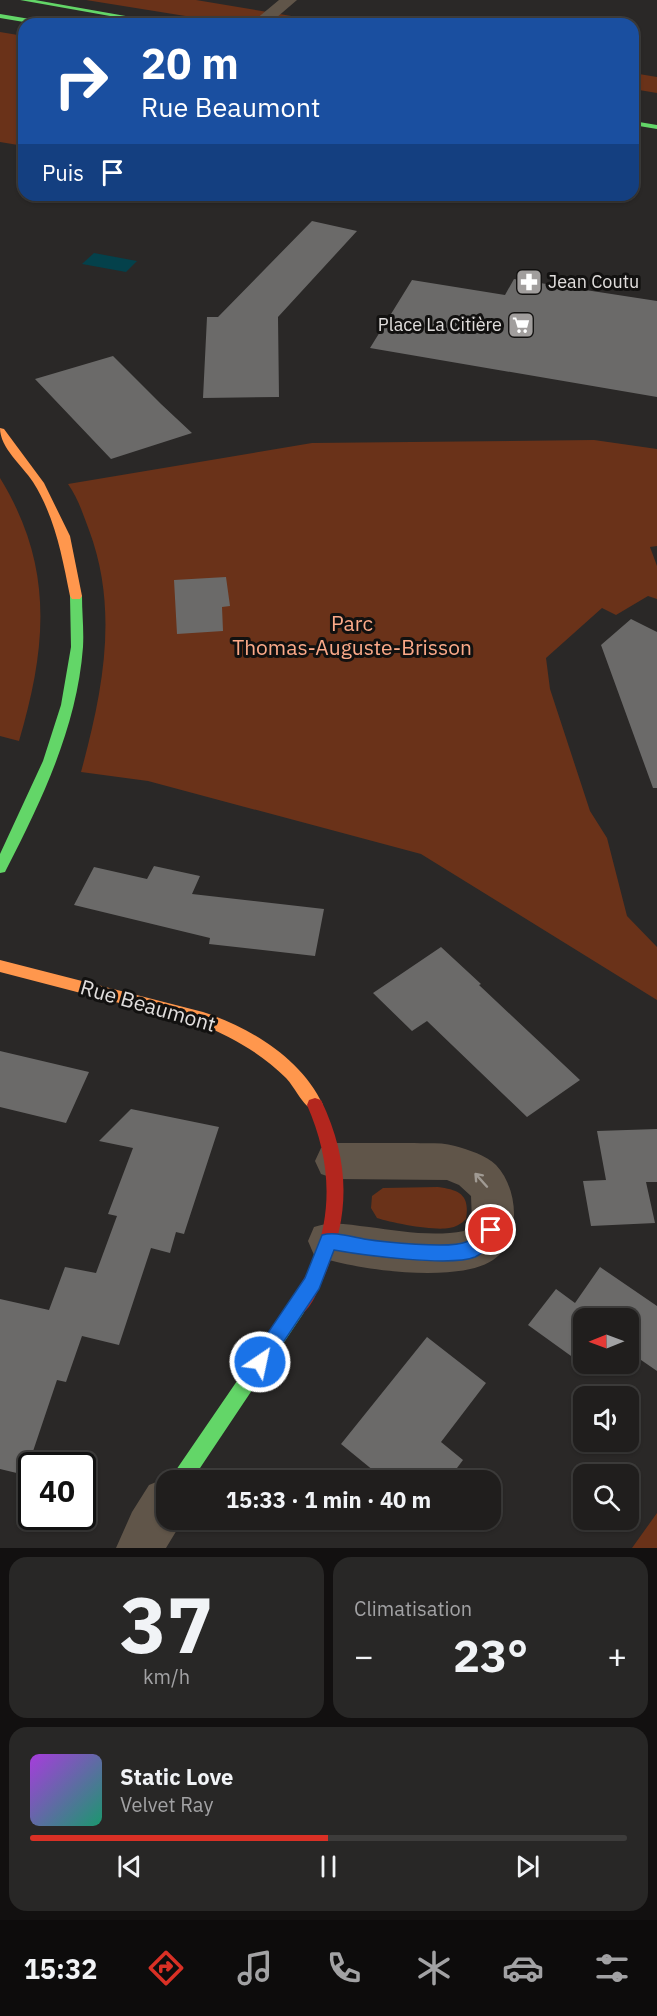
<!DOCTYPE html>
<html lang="fr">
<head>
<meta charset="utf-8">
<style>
  body { margin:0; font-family:"IBM Plex Sans",sans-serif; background:#282726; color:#f1f3f6; height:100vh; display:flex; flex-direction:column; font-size:22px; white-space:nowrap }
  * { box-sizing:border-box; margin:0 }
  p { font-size:20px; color:#a2a2a4 }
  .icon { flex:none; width:33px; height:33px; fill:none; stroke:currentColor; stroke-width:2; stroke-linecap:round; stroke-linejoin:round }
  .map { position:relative; height:1548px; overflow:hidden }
  .details { display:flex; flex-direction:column; gap:9px; padding:9px; background:#121010; flex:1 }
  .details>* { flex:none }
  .guide { position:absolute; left:18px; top:18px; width:621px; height:183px; border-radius:18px; box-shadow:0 2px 4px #0004,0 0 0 2px #3d3c3b; background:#1a4fa0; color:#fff; overflow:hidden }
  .needle { width:39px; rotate:269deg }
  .buttons { position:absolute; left:573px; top:1308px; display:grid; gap:12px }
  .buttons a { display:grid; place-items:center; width:66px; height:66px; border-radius:12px; background:#201e1d; box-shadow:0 2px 4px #0004,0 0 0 2px #3d3c3b; font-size:30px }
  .speed { position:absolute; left:18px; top:1452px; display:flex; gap:12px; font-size:30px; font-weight:700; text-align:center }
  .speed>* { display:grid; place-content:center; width:78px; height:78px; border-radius:50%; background:#201e1d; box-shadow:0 2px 4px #0004,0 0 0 2px #3d3c3b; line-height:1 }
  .speed .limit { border:3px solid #111; border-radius:9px; background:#fff; color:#111 }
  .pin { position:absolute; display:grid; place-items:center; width:51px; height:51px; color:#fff; margin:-26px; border:3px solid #fff; border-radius:50%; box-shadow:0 2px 6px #0007 }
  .me { position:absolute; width:66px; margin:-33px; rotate:34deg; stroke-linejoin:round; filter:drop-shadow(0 0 4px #0008) }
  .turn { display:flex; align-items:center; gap:21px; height:126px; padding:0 24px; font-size:27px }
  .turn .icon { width:78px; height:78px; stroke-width:2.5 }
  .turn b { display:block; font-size:42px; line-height:51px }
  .then { display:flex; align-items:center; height:57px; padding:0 24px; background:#0003; gap:12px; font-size:22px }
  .big { font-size:45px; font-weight:700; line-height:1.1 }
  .details .card { flex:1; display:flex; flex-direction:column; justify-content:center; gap:9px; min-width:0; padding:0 21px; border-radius:18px; background:#282726 }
  .details .dial { align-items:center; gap:0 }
  .dial b { font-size:78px; line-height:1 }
  .song { display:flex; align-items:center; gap:18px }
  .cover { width:72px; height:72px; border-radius:9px; background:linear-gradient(135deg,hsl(280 70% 55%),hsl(160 70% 35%)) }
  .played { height:6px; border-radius:3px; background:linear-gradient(90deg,#d93025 50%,#3d3c3b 50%) }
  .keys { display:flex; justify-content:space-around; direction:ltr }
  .heat { display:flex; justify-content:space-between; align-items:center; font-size:33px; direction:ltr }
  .details .tiles { flex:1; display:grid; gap:9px; grid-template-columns:1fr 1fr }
  .card:last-child { grid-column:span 2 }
  .trip { position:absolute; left:156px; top:1470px; width:345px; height:60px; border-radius:18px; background:#201e1d; box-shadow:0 2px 4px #0004,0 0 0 2px #3d3c3b; font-weight:700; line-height:60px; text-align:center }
  .tabs { display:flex; height:96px; justify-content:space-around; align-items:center; background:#0d0c0c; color:#a2a2a4 }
  .tabs .icon { width:42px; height:42px }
  .tabs .current { color:#d93025 }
  .tabs b { font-size:27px; color:#f1f3f6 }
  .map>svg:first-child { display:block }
  .green { fill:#6a3219 }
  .water { fill:#04414b }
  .building { fill:#6b6a69 }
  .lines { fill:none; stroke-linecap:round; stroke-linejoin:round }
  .street { fill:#605549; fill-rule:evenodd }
  .fast { fill:#63d668; fill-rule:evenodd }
  .slow { fill:#ff974d; fill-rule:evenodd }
  .jam { fill:#b3261e; fill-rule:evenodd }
  .oneway { stroke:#a09a93 }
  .route { fill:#1a73e8; stroke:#114b97; stroke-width:1.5 }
  .labels { text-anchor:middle; stroke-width:6; stroke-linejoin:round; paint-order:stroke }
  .far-poi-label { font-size:18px; fill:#e1dedd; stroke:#121110; text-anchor:start }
  .park-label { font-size:21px; fill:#fcaa89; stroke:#121110 }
  .street-label { font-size:21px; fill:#e1dedd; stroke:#121110 }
</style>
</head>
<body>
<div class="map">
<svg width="657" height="1548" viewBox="0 0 657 1548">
  <rect width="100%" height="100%" fill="#2a2827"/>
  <!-- green -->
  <path class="green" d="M86,0H196L339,24H235Z
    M0,32L24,36V146L0,142Z
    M633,73L657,77V93L633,89Z
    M594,440L657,449V546L650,547L657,566V599L648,596L616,615L602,608L546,658L550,689L590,811L607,838L627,916L657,947V1000L421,854L148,781L81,772C103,691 119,610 89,530C83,514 78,498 68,484L312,443Z
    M0,478C54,566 47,646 19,741L0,736Z
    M438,1187C460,1190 470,1195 466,1219C461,1224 456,1227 449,1228C434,1231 392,1223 377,1218L371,1208L372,1196L383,1188Z
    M657,1513V1548H632Z"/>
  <!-- water -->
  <path class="water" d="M94,253L137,261L126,272L82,264Z"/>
  <!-- building -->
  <path class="building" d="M312,221L357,231L278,317L279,397L203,398L207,317H218Z
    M514,279L657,301V397L370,348L412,280L505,295Z
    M113,356L161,404L192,433L111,459L35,379Z
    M226,577L230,606L222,607L223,631L177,634L174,580Z
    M631,619L657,632V788H653L601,645Z
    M154,866L200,876L192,894L324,909L315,956L209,944L210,938L74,905L94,867L147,879Z
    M441,947L481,984L479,985L580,1080L527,1117L427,1021L412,1031L373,993Z
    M0,1051L89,1072L66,1123L0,1107Z
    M131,1109L219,1127L184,1234L176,1232L170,1253L151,1248L119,1345L82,1336L66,1382L57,1380L25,1475L0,1469V1299L49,1310L65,1267L96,1273L117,1216L108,1214L133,1148L99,1141Z
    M657,1129V1182H646L655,1223L591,1226L583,1181L606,1180L597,1131Z
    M600,1267L657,1306V1371L628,1351V1318H584V1354L578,1361L528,1325L556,1289L575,1303Z
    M427,1337L486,1383L441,1442L463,1460L448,1480H385L341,1444Z"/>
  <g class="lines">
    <!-- street -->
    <path class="street" d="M279,0H297L269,24H250Z
      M336,1143C362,1143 388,1143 414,1143C427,1144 442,1142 455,1146C469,1150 486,1155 496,1165C519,1189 522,1240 493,1260C458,1284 352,1270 314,1255L308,1241L314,1227C333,1220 349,1225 369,1227C399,1231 433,1237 464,1231L472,1221L471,1196L459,1185L447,1180L336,1179L321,1174L315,1161L321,1148Z
      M166,1478L173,1480H166V1520H183L166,1548H116L132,1512L149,1485Z"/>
    <!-- fast -->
    <path class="fast" d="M20,0H35L171,24H155Z
      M0,14L48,22L51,24H36L0,18Z
      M633,121L657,125V129L633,125Z
      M76,592L82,596C82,613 84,630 83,647C77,726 43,798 7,868L5,872L0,873V854L43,761L61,705L71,647L70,596Z
      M297,1299L303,1302L306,1308L303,1314L192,1480H171L174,1473L291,1302Z"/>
    <!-- slow -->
    <path class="slow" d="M0,428L4,429L44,483L70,536L82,596L80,599H72L70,596C62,556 55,517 33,482C22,465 0,448 0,428Z
      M0,960L203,1012C251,1028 301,1058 323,1105L321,1110C306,1115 296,1088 286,1078C262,1054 232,1037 200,1024L0,972Z"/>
    <!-- jam -->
    <path class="jam" d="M315,1098L321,1100C352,1165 350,1219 321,1284C316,1295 309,1312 297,1317L291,1314L288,1308C295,1291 307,1276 314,1259C334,1206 329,1155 307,1105L309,1100Z"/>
  </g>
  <!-- one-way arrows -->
  <defs><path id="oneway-shaft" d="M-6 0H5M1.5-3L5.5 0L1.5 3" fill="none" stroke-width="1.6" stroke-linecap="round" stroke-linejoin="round" transform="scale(1.5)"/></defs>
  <use class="oneway" href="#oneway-shaft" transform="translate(481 1180) rotate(-132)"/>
  <!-- route -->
  <path class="route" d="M491,1222L497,1224L500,1230C495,1241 486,1252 475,1257C451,1267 362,1255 334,1250L319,1289L266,1368L260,1371L253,1368L250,1362L253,1355L305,1278L322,1235C335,1231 351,1237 364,1239C383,1242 450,1249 466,1242C477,1238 481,1226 491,1222Z"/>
  <!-- icons -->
  <defs>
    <symbol id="pharmacy-square" viewBox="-11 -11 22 22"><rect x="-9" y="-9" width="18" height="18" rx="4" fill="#a19e9d" stroke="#121110"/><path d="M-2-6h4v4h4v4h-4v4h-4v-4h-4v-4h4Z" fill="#fff"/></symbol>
    <symbol id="supermarket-square" viewBox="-11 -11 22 22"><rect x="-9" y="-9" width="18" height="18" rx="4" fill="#a19e9d" stroke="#121110"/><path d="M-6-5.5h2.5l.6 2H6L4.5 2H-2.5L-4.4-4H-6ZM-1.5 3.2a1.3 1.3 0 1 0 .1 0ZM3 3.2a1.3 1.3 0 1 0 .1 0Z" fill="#fff"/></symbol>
  </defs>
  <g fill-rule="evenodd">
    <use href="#pharmacy-square" x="514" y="267" width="30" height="30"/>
    <use href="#supermarket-square" x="506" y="310" width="30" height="30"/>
  </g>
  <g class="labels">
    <!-- far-poi labels -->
    <g class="far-poi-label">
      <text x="548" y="288">Jean Coutu</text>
      <text x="502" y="331" text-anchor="end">Place La Citière</text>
    </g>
    <!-- park labels -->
    <g class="park-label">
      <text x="352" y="631">Parc<tspan x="352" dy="24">Thomas-Auguste-Brisson</tspan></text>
    </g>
    <!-- street labels -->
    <g class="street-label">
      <text transform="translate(148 1006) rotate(16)" y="7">Rue Beaumont</text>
    </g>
  </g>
</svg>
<div class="buttons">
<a><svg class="needle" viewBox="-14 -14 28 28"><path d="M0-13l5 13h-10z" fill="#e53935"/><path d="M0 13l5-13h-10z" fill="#a2a2a4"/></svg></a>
<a><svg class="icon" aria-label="sound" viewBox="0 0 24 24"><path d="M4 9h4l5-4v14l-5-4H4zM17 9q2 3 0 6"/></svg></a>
<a><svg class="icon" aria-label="search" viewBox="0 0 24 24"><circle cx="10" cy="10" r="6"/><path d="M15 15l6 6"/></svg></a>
</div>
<div class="speed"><div class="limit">40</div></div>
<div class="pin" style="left:491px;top:1230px;background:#d93025"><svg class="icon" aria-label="arrive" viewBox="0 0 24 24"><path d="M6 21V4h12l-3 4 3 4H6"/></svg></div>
<svg class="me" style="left:260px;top:1362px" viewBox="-20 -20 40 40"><circle r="17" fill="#1a73e8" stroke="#fff" stroke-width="3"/><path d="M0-11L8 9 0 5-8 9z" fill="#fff"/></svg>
<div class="trip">15:33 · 1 min · 40 m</div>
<div class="guide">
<div class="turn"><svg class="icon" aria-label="right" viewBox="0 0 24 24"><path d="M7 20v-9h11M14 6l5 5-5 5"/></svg><div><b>20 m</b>Rue Beaumont</div></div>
<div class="then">Puis<svg class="icon" aria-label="arrive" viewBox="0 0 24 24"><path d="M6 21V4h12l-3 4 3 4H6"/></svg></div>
</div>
</div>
<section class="details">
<div class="tiles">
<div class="card dial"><b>37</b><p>km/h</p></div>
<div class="card"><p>Climatisation</p>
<div class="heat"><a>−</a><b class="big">23°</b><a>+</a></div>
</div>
<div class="card">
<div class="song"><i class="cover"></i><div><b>Static Love</b><p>Velvet Ray</p></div></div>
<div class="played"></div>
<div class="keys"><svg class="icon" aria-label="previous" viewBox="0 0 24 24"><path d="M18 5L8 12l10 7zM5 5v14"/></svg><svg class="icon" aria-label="pause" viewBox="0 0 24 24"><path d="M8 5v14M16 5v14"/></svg><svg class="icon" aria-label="next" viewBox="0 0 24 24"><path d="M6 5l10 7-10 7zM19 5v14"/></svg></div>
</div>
</div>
</section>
<nav class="tabs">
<b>15:32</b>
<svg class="icon current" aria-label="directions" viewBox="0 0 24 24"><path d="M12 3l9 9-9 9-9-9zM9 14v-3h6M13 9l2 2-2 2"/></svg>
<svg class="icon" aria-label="music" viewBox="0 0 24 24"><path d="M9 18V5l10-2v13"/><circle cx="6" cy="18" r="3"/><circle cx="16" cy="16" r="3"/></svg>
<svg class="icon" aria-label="phone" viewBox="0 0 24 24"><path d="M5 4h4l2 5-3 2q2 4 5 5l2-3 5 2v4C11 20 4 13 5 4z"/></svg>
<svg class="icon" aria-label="climate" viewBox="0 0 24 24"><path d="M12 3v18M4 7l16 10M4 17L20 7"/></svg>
<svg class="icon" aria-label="car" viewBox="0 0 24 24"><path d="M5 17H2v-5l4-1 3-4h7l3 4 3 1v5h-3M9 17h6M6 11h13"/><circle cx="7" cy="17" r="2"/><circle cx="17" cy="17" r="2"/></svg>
<svg class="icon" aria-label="filters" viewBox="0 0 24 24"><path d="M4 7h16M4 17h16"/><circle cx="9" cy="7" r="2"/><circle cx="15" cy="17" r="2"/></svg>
</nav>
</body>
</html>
